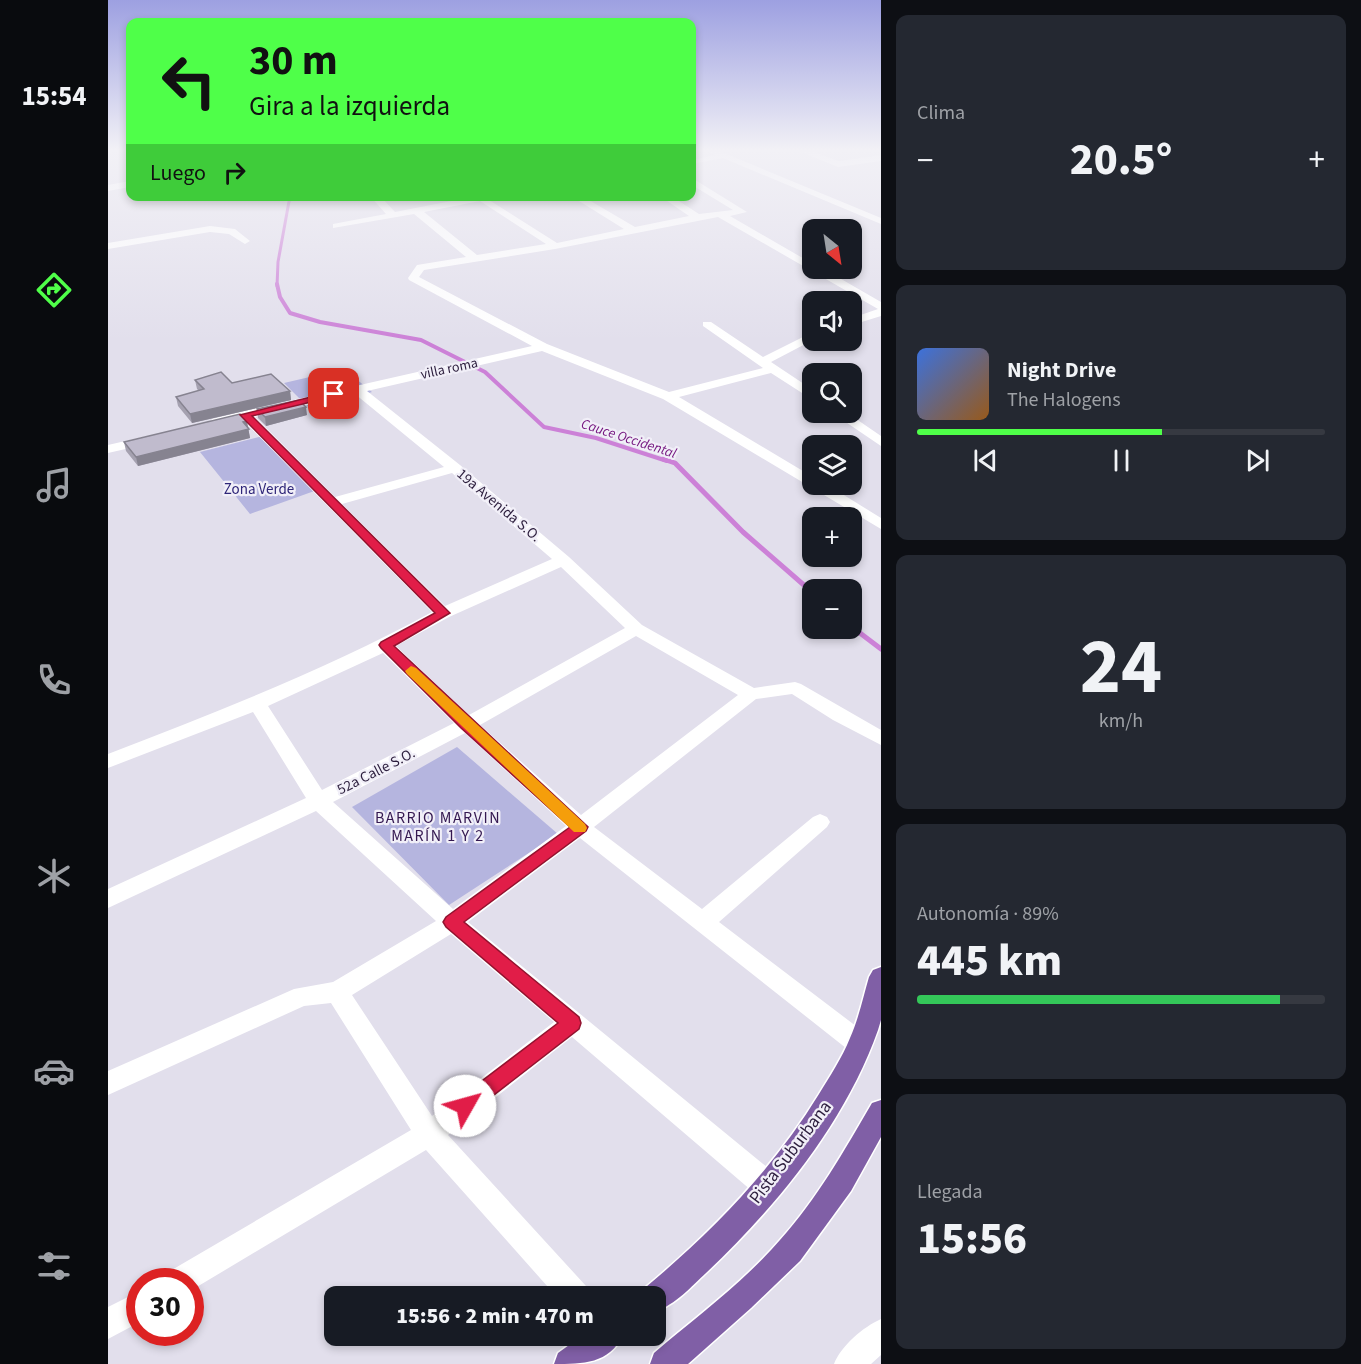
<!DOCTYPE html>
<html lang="es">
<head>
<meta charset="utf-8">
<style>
  body { margin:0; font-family:"Source Sans 3",sans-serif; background:#242831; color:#f1f3f6; height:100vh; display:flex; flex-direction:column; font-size:22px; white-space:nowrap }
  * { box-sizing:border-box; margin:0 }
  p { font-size:20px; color:#9ea1a6 }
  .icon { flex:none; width:33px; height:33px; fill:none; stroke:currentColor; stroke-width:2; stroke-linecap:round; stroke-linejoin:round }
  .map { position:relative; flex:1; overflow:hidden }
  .drawer { display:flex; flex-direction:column; gap:15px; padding:15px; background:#0d0f14; width:480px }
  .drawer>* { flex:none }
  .guide { position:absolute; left:18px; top:18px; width:570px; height:183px; border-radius:12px; box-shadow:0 3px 9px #0003; background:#4fff49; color:#111; overflow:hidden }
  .needle { width:39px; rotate:150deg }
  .buttons { position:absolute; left:694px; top:219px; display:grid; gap:12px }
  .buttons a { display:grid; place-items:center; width:60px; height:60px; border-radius:12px; background:#171b24; box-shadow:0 3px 9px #0003; font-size:30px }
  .speed { position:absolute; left:18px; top:1268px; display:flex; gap:12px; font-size:30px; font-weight:700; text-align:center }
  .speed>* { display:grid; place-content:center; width:78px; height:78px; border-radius:50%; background:#171b24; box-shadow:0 3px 9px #0003; line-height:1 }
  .speed .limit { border:9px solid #d22; background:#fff; color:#111 }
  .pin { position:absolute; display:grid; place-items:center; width:51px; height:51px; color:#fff; margin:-26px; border-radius:12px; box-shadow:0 3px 9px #0006 }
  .me { position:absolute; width:66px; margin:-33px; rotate:52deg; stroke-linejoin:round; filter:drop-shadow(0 0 4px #0008) }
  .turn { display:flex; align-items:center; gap:21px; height:126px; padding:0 24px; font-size:27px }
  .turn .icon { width:78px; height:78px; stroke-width:2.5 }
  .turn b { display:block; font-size:42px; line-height:51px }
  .then { display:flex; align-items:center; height:57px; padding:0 24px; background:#0003; gap:12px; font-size:22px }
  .big { font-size:45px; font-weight:800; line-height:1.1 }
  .drawer .widget { flex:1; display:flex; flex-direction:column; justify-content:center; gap:9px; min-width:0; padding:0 21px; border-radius:12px; background:#242831 }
  .drawer .dial { align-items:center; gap:0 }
  .dial b { font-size:78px; line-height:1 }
  .song { display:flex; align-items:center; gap:18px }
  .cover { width:72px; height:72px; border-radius:9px; background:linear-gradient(135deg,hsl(220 70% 55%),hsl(30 70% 35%)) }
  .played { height:6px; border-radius:3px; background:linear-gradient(90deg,#4fff49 60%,#363941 60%) }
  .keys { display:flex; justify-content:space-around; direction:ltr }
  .heat { display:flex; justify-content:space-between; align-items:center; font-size:33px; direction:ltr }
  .charge { height:9px; border-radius:4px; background:linear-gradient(90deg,#34c759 89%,#363941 0) }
  .trip { position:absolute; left:216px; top:1286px; width:342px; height:60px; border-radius:12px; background:#171b24; box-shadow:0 3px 9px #0003; font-weight:800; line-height:60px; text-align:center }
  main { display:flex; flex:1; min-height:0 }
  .tab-bar { display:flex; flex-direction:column; width:108px; justify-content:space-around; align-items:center; background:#090b0e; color:#9ea1a6 }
  .tab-bar .icon { width:42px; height:42px }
  .tab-bar .on { color:#4fff49 }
  .tab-bar b { font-size:27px; color:#f1f3f6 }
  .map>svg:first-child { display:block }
  .green { fill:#b5b5df }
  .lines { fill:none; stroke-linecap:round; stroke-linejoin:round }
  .stream-far2 { stroke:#cc81d7; stroke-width:3 }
  .stream-far1 { stroke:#cc81d7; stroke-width:4 }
  .stream { stroke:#cc81d7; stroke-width:5 }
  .major-casing { stroke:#fff; stroke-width:3 }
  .minor { fill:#fff; fill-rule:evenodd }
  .major { fill:#805fa6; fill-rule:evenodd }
  .wall { fill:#a5a1b0 }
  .shaded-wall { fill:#868390 }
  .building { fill:#c0bbcd; stroke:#868390; stroke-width:1.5 }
  .route { fill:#e11d48; stroke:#92132f; stroke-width:1.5 }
  .slow { fill:#f59e0b }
  .labels { text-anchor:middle; stroke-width:4.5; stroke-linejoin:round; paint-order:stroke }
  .far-street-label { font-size:14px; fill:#2c1e3d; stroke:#f1eff8 }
  .far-water-label { font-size:14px; font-style:italic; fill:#73137e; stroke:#f1eff8 }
  .park-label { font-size:15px; fill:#2e2578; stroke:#f1eff8 }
  .street-label { font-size:15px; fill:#2c1e3d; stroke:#f1eff8 }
  .neighbourhood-label { font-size:16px; letter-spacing:1.5px; fill:#341851; stroke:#f1eff8 }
  .near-street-label { font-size:18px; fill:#2c1e3d; stroke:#f1eff8 }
</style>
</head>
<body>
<main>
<nav class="tab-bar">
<b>15:54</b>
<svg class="icon on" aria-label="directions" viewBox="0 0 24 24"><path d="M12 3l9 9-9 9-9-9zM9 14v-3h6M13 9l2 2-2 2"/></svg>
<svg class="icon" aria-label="music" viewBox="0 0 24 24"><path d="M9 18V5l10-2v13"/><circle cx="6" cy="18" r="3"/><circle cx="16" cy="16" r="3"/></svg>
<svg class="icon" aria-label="phone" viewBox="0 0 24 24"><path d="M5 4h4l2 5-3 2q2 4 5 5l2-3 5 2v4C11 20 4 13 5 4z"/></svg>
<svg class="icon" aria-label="climate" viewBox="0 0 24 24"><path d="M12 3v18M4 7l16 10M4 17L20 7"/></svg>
<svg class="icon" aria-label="car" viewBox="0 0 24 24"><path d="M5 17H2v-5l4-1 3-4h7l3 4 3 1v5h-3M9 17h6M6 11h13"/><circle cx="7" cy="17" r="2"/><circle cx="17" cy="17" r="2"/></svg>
<svg class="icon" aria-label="filters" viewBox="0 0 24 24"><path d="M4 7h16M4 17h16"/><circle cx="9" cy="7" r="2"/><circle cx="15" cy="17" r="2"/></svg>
</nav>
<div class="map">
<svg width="773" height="1364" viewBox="0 0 773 1364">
  <rect width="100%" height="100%" fill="#e2dfec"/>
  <!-- green -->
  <path class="green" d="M236,369L264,392L204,411L176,383Z
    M159,435L212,489L142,514L92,452Z
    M349,747L450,834L341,905L244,807Z"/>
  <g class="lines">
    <!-- stream-far2 -->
    <path class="stream-far2" d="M169,286L170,262L182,196"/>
    <!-- stream-far1 -->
    <path class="stream-far1" d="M169,284L172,297L182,313L212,322L313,340L377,372L436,427L488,438L559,461"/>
    <!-- stream -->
    <path class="stream" d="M555,459L567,463L635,532L705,593
      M744,627L773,649"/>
    <defs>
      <path id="major" d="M773,967V1020L770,1030C737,1123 669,1206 598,1273C584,1286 567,1305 548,1311V1296H534L538,1287C605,1231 665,1169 711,1094C722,1076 734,1058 742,1038C751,1018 755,997 761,977L765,970Z
        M773,1100V1137L743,1191L692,1261L643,1308L580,1364H542L546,1353C587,1318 637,1281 672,1240C709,1199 736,1151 764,1103Z
        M475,1335H515C501,1364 475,1364 446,1364L450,1353Z"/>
    </defs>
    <!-- major casing -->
    <use href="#major" class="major-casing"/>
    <!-- minor -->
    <path class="minor" d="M598,150H609L773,218V224L615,158L584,164V160L607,155Z
      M688,150H700L731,161L773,155V161L730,167Z
      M584,178L639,212L622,216L705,264V268H714L773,302V316L744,325V318L770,309L610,217L447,249L316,270L311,277L439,344L561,392L655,368L595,326V322H603L655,357L705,332V340L663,362L705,390V400L663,373L571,397L705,477V484H718L773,518V529L555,399L434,351L259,391L352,465L461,557L534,625L646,688L687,682L693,684L773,730V745L725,720L684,694L648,699L486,827L594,909L705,817L712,814L719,817L722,822L719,827L611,922L761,1036L764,1044L761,1052L752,1055L743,1052L472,838L360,922L671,1177L675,1187L671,1197L661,1201L651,1197L464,1037L340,1135L478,1286L483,1296H448L318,1150L82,1291V1281H58L62,1271L303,1130L223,1003L196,1006L0,1095V1071L186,989L225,982L328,921L208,811L0,908V889L198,798L145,712L0,768V754C112,711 219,669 324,612L135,420L109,426L102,422L104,419L137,411L424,346L301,280L300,278L309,265L358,257L306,214L225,228V224L278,214L262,196H272L287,212L369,196H390L381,200L449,243L516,229L463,196H474L527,227L581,216L552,196H563L591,214L625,210L584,185ZM372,201L438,244L369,255L316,212ZM247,394L336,467L227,497L147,417ZM344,473L444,559L337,606L234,504ZM453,567L517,628L361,715L288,646L341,617ZM528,636L630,695L473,815L372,725ZM275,653L346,723L214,790L160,706ZM357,733L458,826L345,909L225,802ZM343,934L446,1022L324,1116L244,995Z
      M22,181V187L0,191V185Z
      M102,226L127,229L142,241L137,244L121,234L102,232L0,249V243Z
      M723,412H738L773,436V446Z
      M39,436L46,440L44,443L0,453V445Z
      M32,1291V1322L0,1339V1307Z
      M773,1319V1355L763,1364H726C733,1346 755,1327 773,1319Z"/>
    <!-- major -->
    <use href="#major" class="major"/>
  </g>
  <!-- wall -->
  <path class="wall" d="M87,380L124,383L182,391L183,400L84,423L70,406L68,397L91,391L89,389Z
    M149,409L199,415L158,426L150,418Z
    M140,428L142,438L30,466L18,451L16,442Z"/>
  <!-- shaded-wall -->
  <path class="shaded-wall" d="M182,391L183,400L84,423L82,414Z
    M198,407L199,415L158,426L157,417Z
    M139,421L142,438L30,466L28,457Z"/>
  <!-- building -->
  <path class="building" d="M113,372L124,383L163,374L182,391L82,414L68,397L96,389L87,380Z
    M191,400L198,407L157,417L149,409Z
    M132,414L139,421L135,422L141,429L28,457L16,442Z"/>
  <!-- sky -->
  <linearGradient id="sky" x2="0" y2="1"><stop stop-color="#9da0e1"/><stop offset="0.44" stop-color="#f2f1f6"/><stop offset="1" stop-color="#f2f1f6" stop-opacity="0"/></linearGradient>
  <rect width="773" height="341" fill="url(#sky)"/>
  <!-- route -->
  <path class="route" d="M226,391L229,392V396L144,416L342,613L286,646L480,827L478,831L356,922L471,1017L473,1023L471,1029L364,1112L357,1115L350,1112L347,1106L350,1099L450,1023L338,927L335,922L338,917L462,827L353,728L273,648L271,645L273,642L327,613L132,415Z"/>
  <!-- slow -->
  <path class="slow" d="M303,666L308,668L477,824L479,828L477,832H466L299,674L297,671Z"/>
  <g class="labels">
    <!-- far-street labels -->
    <g class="far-street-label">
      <text transform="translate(341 368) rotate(-12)" y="5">villa roma</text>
    </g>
    <!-- far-water labels -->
    <g class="far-water-label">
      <text transform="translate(521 438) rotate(18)" y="5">Cauce Occidental</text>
    </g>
    <!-- park labels -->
    <g class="park-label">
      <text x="151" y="494">Zona Verde</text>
    </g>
    <!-- street labels -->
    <g class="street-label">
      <text transform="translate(391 505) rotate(40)" y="5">19a Avenida S.O.</text>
      <text transform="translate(268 771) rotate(-27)" y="5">52a Calle S.O.</text>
    </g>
    <!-- neighbourhood labels -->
    <g class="neighbourhood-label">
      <text x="330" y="823">BARRIO MARVIN<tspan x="330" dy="18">MARÍN 1 Y 2</tspan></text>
    </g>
    <!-- near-street labels -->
    <g class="near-street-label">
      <text transform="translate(682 1152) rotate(-53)" y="6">Pista Suburbana</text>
    </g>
  </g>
</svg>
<div class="buttons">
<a><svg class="needle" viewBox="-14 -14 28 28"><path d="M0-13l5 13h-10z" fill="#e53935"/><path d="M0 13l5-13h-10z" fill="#9ea1a6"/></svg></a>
<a><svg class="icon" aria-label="sound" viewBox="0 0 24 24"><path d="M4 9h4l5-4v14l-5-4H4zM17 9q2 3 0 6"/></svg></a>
<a><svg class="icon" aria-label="search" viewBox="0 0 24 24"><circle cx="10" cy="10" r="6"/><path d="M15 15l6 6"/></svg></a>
<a><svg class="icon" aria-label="layers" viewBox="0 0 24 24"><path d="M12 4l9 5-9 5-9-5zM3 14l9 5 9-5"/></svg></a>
<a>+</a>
<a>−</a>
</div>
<div class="speed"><div class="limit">30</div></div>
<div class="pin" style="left:226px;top:394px;background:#d93025"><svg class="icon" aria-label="arrive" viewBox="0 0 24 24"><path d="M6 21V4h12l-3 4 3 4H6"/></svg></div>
<svg class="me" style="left:357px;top:1106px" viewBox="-20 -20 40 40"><circle r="19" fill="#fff"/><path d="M0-13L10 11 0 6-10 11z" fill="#e11d48"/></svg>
<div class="trip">15:56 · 2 min · 470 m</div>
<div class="guide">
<div class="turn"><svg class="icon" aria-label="left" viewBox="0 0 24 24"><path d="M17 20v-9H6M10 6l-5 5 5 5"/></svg><div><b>30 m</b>Gira a la izquierda</div></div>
<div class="then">Luego<svg class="icon" aria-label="right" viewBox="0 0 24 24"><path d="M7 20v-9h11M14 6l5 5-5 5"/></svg></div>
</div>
</div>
<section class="drawer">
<div class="widget"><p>Clima</p>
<div class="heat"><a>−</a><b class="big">20.5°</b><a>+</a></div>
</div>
<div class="widget">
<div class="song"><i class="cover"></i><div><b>Night Drive</b><p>The Halogens</p></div></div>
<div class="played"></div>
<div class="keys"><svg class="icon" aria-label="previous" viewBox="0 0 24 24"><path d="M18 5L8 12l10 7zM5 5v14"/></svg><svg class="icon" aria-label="pause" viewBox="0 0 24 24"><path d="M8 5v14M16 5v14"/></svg><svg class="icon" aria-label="next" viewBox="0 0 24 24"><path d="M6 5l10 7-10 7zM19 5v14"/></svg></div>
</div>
<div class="widget dial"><b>24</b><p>km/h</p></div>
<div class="widget"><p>Autonomía · 89%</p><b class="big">445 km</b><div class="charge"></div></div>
<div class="widget"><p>Llegada</p><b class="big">15:56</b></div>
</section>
</main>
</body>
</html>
